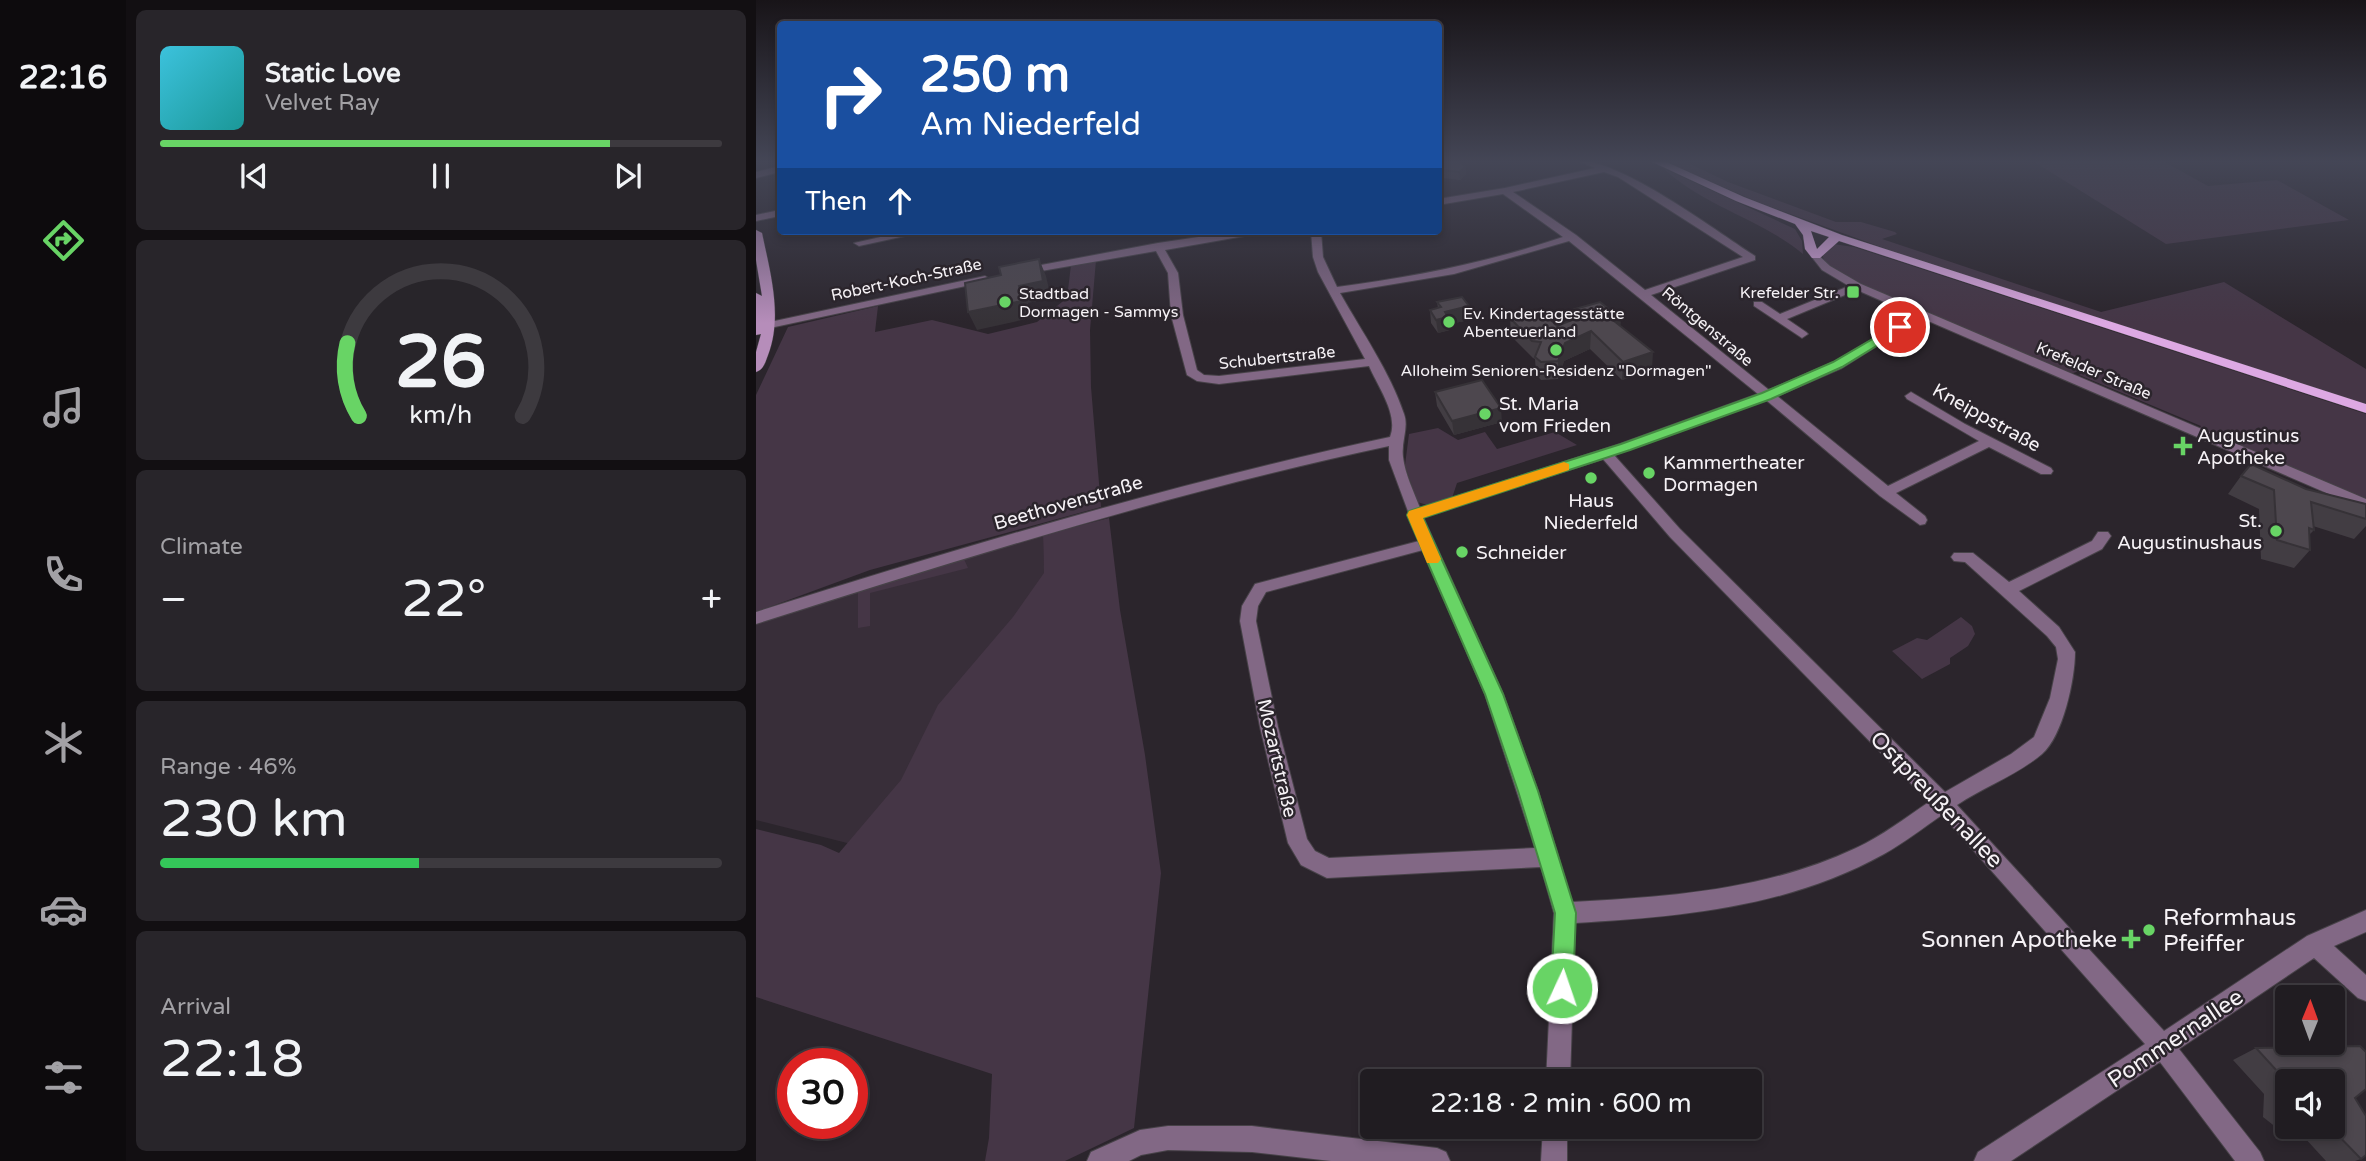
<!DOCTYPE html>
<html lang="en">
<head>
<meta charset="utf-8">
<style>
  body { margin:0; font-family:"Varela Round",sans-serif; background:#28252a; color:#f1f3f6; height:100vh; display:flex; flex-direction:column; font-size:26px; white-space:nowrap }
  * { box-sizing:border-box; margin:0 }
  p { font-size:23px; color:#a2a1a5 }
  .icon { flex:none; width:38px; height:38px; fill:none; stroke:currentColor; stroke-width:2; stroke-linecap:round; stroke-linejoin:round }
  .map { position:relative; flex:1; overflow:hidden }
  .side { display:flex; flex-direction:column; gap:10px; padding:10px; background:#120f12; width:630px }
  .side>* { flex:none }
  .hud { position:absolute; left:21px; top:21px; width:665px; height:214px; border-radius:7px; box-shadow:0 4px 10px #0003,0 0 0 2px #3d3a3f; background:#1a4fa0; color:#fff; overflow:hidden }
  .needle { width:46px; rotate:1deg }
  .fabs { position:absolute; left:1519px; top:985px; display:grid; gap:14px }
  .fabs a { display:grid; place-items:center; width:70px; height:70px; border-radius:7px; background:#201c21; box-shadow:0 4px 10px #0003,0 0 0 2px #3d3a3f; font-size:35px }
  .speed { position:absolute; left:21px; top:1048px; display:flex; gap:14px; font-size:35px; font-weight:700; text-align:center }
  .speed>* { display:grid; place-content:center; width:91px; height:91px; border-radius:50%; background:#201c21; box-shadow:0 4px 10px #0003,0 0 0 2px #3d3a3f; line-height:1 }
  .speed .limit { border:10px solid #d22; background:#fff; color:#111 }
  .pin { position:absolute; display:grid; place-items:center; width:60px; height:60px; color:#fff; margin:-30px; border:4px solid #fff; border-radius:50%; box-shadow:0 2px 7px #0007 }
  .me { position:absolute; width:77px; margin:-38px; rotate:3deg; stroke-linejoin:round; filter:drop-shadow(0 0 5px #0008) }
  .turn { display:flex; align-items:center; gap:24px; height:147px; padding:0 28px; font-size:32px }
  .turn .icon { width:91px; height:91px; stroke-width:2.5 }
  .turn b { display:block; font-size:49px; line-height:60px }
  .then { display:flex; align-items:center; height:66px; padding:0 28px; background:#0003; gap:14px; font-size:26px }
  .big { font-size:52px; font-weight:600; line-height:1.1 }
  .side .tile { flex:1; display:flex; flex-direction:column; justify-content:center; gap:10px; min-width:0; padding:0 24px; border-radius:10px; background:#28252a }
  .side .dial { align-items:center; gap:0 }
  .dial svg { height:182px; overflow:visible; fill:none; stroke:#3d3a3f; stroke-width:7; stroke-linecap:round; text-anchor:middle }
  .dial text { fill:#f1f3f6; stroke:none }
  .song { display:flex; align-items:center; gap:21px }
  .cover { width:84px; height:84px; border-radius:10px; background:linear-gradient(135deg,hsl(190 70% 55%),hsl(180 70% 35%)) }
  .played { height:7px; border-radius:4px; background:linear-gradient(90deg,#68d465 80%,#3d3a3f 80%) }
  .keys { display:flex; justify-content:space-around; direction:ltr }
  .heat { display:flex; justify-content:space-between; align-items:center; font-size:38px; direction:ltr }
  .charge { height:10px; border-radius:5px; background:linear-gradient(90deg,#34c759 46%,#3d3a3f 0) }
  .trip { position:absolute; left:604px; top:1069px; width:402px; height:70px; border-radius:7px; background:#201c21; box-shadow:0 4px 10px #0003,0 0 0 2px #3d3a3f; font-weight:600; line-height:70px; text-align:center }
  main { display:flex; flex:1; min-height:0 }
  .tabs { display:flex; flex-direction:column; width:126px; justify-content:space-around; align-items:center; background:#0d0b0d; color:#a2a1a5 }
  .tabs .icon { width:49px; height:49px }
  .tabs .selected { color:#68d465 }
  .tabs b { font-size:32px; color:#f1f3f6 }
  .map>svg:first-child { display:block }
  .built { fill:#382e39 }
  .green { fill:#453646 }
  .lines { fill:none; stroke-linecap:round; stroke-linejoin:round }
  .street-casing { stroke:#474248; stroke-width:2 }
  .secondary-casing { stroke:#474248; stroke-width:1 }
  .primary-casing { stroke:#474248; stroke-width:1 }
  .street { fill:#826885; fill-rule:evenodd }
  .secondary { fill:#b68dba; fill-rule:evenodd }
  .primary { fill:#dda9e3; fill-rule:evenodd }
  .wall { fill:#423d43; fill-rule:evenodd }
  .shaded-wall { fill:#363237 }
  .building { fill:#4d474e; stroke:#363237; stroke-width:2 }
  .route { fill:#68d465; stroke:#448a42; stroke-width:2 }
  .slow { fill:#f59e0b }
  .poi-dot { fill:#68d465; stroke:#2b252c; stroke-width:2.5 }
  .labels { text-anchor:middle; stroke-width:5; stroke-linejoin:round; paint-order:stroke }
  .far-street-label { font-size:16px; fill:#f6f2f6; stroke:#2b252c }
  .far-poi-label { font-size:16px; fill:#f6f2f6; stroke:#2b252c; text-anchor:start }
  .poi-label { font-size:19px; fill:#f6f2f6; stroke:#2b252c; text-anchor:start }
  .street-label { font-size:19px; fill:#f6f2f6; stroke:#2b252c }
  .near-street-label { font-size:23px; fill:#f6f2f6; stroke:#2b252c }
  .near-poi-label { font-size:23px; fill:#f6f2f6; stroke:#2b252c; text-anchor:start }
</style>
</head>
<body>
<main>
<nav class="tabs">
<b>22:16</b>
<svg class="icon selected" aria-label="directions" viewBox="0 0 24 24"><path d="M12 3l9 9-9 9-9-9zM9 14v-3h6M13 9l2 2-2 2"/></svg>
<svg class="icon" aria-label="music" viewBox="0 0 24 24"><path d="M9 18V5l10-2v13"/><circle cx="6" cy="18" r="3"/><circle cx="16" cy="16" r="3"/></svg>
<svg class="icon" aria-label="phone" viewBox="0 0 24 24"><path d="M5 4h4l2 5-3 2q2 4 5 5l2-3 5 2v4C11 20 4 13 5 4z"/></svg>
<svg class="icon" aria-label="climate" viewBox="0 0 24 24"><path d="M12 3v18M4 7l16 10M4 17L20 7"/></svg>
<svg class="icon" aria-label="car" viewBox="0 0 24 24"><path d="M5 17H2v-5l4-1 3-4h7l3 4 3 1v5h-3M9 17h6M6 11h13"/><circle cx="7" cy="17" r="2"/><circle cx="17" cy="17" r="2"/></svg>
<svg class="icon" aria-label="filters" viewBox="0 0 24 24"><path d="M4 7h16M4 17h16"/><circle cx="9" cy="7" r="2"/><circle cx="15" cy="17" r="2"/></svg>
</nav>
<section class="side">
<div class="tile">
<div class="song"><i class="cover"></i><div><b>Static Love</b><p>Velvet Ray</p></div></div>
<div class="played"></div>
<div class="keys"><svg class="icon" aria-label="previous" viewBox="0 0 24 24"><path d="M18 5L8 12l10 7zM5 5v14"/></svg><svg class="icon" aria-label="pause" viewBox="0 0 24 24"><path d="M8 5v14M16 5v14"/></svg><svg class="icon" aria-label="next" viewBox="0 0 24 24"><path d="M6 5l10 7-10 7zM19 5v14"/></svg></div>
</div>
<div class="tile dial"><svg viewBox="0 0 100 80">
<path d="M14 69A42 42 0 1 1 86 69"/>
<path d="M14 69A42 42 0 0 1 9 37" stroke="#68d465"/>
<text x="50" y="56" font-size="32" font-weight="700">26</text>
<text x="50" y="72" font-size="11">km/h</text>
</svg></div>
<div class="tile"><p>Climate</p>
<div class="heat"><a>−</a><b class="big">22°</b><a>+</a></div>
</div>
<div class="tile"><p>Range · 46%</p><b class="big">230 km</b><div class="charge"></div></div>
<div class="tile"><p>Arrival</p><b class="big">22:18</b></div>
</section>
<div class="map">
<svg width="1610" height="1161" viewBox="0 0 1610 1161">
  <rect width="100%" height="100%" fill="#2b252c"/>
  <!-- built -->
  <path class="built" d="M287,535L289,599L103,846L0,820V622L207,557Z"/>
  <!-- green -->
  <path class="green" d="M904,160H926L972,182L1080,222H1105L1139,232L1141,234L1126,239L1345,312L1468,282L1610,369V405L1133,250L1004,203Z
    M1275,160H1405L1452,186L1521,180L1593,220L1410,244Z
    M907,168L1039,229L1046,241L1047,254C1005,219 947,206 907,168Z
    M1077,244L1098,247L1610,414V502L1443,429L1445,426L1323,375L1334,367L1312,375L1157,306L1155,302C1136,301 1067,275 1066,253Z
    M340,260L334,330L335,387L345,507L114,570L0,612V395L32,327L122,306L119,332L176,320L232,334L281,322L311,298L315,265Z
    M682,428L702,440L729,432L741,449L799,432L821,445L701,483L695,501L675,506L661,502L649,465L653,434Z
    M353,518L364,610L389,755L405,873L378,1128L309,1161H229L233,1138L236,1074L0,997V829L65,845L83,853L145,780L182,705L257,617L288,573L287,535Z
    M207,557L212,568L114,593V626L102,628V590Z
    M1205,617L1216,626L1219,634L1212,646L1194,658V664L1166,679L1136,651L1161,638L1171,640Z"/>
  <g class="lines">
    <defs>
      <path id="street" d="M820,160C866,160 957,229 999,256V260L895,295L1013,390L1078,362L1158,315L1101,290L1031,319L1050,332L1052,334L1046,338L998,306V302H1006L1024,314L1093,286L1066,270L1055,256L1060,253L1074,266L1105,284L1610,499V510L1163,317L1162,320L1086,368L1021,396L1132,486L1223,441L1151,399L1149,396L1155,392L1209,424L1295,468L1297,471L1295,474H1285L1233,447L1140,493L1169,516L1171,520L1169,524L1164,525L1124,496L1010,400L858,455L924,529L1189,792L1255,754L1278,737L1294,698L1302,659L1300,647L1291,636L1209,562L1198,561L1195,557L1198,553H1217L1253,582L1336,541L1342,532H1352L1355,536L1346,549L1263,591L1303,627L1319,652C1319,679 1307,736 1286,754C1261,775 1228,787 1201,805L1408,1031L1551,936L1610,910V932L1578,946L1610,975V1001L1602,998L1558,958L1423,1049L1504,1152L1508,1161H1479L1404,1062L1255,1161H1218L1222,1152L1389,1044L1186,815C1167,828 1148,843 1128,854C1033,907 926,917 819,923L814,1082H790L798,913L785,867L571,878L545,865L532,843L504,727L484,621L486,606L499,584L663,541L633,460V446C418,492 209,558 0,624V612C209,546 419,483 634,437C643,415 622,387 613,366L463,384L441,381L431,375L415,315L412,273L400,251L268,274L264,273V269L402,243L483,231H505L500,234L409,250L422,273L427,315L441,370L448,375L463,376L609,359L562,272L557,257L555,231H565L567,257L581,287C658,277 733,262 807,237L747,194L682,205V199L749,188L839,168ZM848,172L862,177L987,257L889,290L820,235L757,192ZM813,241L1002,394L864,444L664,508C658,492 649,474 647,457C645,441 653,428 648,414C634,372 606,332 584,293L698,274ZM847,459L914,537L1173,802C1149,818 1126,836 1100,848C1011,890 913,897 816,902L782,791L747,694L667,517ZM667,550L729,694L779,848L573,858L559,851L551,839L522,727L500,621L502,606L510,592Z
        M24,166V172L0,178V172Z
        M24,210V216L0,221V215Z
        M151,231H172L103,246L98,243Z
        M229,276L234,279L233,281L14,328L8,325L14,322Z
        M412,1126H496L681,1148L690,1152L694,1161H575L496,1152L412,1150L385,1155L373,1161H331L335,1152L384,1130Z
        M787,1127H811V1161H785Z"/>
      <path id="secondary" d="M0,230L6,233C14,272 27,316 12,355C9,363 8,369 0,372V352L5,334L0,335V293L6,296L0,260Z"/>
      <path id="primary" d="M892,160H906L988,197L1086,235L1610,404V413L1083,241L1064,258H1056L1049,249L1047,235L1039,224L980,201ZM1055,231L1073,237L1061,249Z"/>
    </defs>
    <!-- street casing -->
    <use href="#street" class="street-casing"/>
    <!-- secondary casing -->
    <use href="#secondary" class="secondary-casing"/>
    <!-- primary casing -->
    <use href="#primary" class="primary-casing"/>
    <!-- street -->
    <use href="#street" class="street"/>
    <!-- secondary -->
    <use href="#secondary" class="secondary"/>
    <!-- primary -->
    <use href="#primary" class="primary"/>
  </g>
  <!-- wall -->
  <path class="wall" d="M709,167L710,174L704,180L687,178V170Z
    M681,302L713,306L714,320L693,324L694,330L682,333L675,323L674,310L682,308Z
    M819,309L864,326L896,370L866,380L834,349L808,361L802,379L785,380L780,374L779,359L777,358L755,336L754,318L801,326L818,319Z
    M679,392L746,422L698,435L681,406Z
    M1485,476L1550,489L1610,504V526L1598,539L1557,526L1558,530L1553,535L1554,550L1538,568L1505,559L1503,509L1472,494Z
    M1500,1048L1599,1098L1605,1159L1599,1161H1570L1547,1136L1536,1140L1507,1117L1508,1094L1477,1060ZM1531,1082L1577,1127H1531Z"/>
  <!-- shaded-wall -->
  <path class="shaded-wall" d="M709,167L710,174L704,180L703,172Z
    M283,259L290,276L295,298L272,303L275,318L221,330L212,312L263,286Z
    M713,306L714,320L693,324L694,330L682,333L680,320L689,312Z
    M865,319L864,337L858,321Z
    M835,331L834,349L808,361L802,379V361L809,343Z
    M897,352L896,370L866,380L867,362Z
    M745,408L746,422L698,435L696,421Z"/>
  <!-- building -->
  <path class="building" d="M687,160H702L709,167L703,172L687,170Z
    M283,259L287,281L263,286L266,301L212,312L209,283L245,275L243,267Z
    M706,297L713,306L689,312L692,317L680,320L674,310L685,307L681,302Z
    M844,302L865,319L858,321L897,352L867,362L835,331L809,343L802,361L785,362L779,357L785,342L776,341L754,318L785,310L801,326L826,316L819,309Z
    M726,380L745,408L696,421L679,392Z
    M1495,464L1550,489L1610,504V519L1555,502L1558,530L1553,528L1554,550L1521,540L1518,490L1485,476Z
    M1604,1046L1610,1052V1089L1599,1098L1610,1116V1155L1605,1159L1574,1127H1577V1082H1531L1500,1048Z"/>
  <!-- sky -->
  <linearGradient id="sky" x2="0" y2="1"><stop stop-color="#181418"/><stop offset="0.5" stop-color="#444656"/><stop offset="1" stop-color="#444656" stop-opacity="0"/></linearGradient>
  <rect width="1610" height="323" fill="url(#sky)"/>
  <!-- route -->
  <path class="route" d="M1144,323L1150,327L1148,329L1086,367L1015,399L874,450L667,518L747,694L782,791L820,913L817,988L814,996L806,999L798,996L795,988L799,913L762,791L729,694L651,515L653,511L865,444L1006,393L1077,362Z"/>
  <!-- slow -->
  <path class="slow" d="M808,462L813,464V470L667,518L685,559L682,563H671L651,515L653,511Z"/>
  <!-- markers -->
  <g class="poi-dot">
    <rect x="1090" y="285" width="14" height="14" rx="3.5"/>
    <circle cx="249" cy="302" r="7"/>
    <circle cx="693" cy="322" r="7"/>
    <circle cx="800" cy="350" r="7"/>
    <circle cx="729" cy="414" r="7"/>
    <path d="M1423.5 435.5h7v7h7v7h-7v7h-7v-7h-7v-7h7z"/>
    <circle cx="893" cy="473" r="7"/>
    <circle cx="835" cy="478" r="7"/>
    <circle cx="1520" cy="531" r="7"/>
    <circle cx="706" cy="552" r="7"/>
    <circle cx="1393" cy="930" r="7"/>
    <path d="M1371.5 928.5h7v7h7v7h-7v7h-7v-7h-7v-7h7z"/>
  </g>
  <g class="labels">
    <!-- far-street labels -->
    <g class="far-street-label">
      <text transform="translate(150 279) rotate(-12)" y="6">Robert-Koch-Straße</text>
      <text transform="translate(952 326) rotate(40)" y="6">Röntgenstraße</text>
      <text transform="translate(521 357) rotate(-6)" y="6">Schubertstraße</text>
      <text transform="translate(1338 370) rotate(23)" y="6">Krefelder Straße</text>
    </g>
    <!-- far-poi labels -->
    <g class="far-poi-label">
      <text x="1083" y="298" text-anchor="end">Krefelder Str.</text>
      <text x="263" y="299">Stadtbad<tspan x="263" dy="18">Dormagen - Sammys</tspan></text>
      <text x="707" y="319">Ev. Kindertagesstätte<tspan x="707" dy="18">Abenteuerland</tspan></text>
      <text x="800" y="376" text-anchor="middle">Alloheim Senioren-Residenz "Dormagen"</text>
    </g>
    <!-- poi labels -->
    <g class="poi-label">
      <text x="743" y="410">St. Maria<tspan x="743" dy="22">vom Frieden</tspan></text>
      <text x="1441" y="442">Augustinus<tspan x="1441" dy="22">Apotheke</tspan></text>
      <text x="907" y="469">Kammertheater<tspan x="907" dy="22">Dormagen</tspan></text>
      <text x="835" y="507" text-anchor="middle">Haus<tspan x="835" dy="22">Niederfeld</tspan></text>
      <text x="1506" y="527" text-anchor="end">St.<tspan x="1506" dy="22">Augustinushaus</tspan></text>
      <text x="720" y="559">Schneider</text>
    </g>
    <!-- street labels -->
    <g class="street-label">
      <text transform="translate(1231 417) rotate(29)" y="7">Kneippstraße</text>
      <text transform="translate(312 502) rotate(-16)" y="7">Beethovenstraße</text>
      <text transform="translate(522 758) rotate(77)" y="7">Mozartstraße</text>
    </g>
    <!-- near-street labels -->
    <g class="near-street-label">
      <text transform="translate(1181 799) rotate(46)" y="8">Ostpreußenallee</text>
      <text transform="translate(1419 1038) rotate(-34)" y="8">Pommernallee</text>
    </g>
    <!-- near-poi labels -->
    <g class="near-poi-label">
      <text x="1407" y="925">Reformhaus<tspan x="1407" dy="26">Pfeiffer</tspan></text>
      <text x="1361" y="947" text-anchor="end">Sonnen Apotheke</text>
    </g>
  </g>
</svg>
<div class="fabs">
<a><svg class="needle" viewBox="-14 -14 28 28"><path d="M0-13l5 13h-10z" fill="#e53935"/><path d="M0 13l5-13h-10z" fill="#a2a1a5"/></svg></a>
<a><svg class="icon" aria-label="sound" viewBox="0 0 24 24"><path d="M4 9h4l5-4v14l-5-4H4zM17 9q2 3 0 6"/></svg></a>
</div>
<div class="speed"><div class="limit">30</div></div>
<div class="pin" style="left:1144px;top:327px;background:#d93025"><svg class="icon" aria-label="arrive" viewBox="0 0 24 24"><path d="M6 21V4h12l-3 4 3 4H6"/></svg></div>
<svg class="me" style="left:806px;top:988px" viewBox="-20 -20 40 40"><circle r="17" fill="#68d465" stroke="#fff" stroke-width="3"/><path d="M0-11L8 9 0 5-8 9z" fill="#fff"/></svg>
<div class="trip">22:18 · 2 min · 600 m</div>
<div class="hud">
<div class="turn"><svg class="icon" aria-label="right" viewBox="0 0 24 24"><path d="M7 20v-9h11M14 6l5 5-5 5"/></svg><div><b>250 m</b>Am Niederfeld</div></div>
<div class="then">Then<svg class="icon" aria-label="ahead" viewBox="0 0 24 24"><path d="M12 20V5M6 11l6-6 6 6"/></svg></div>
</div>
</div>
</main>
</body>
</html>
